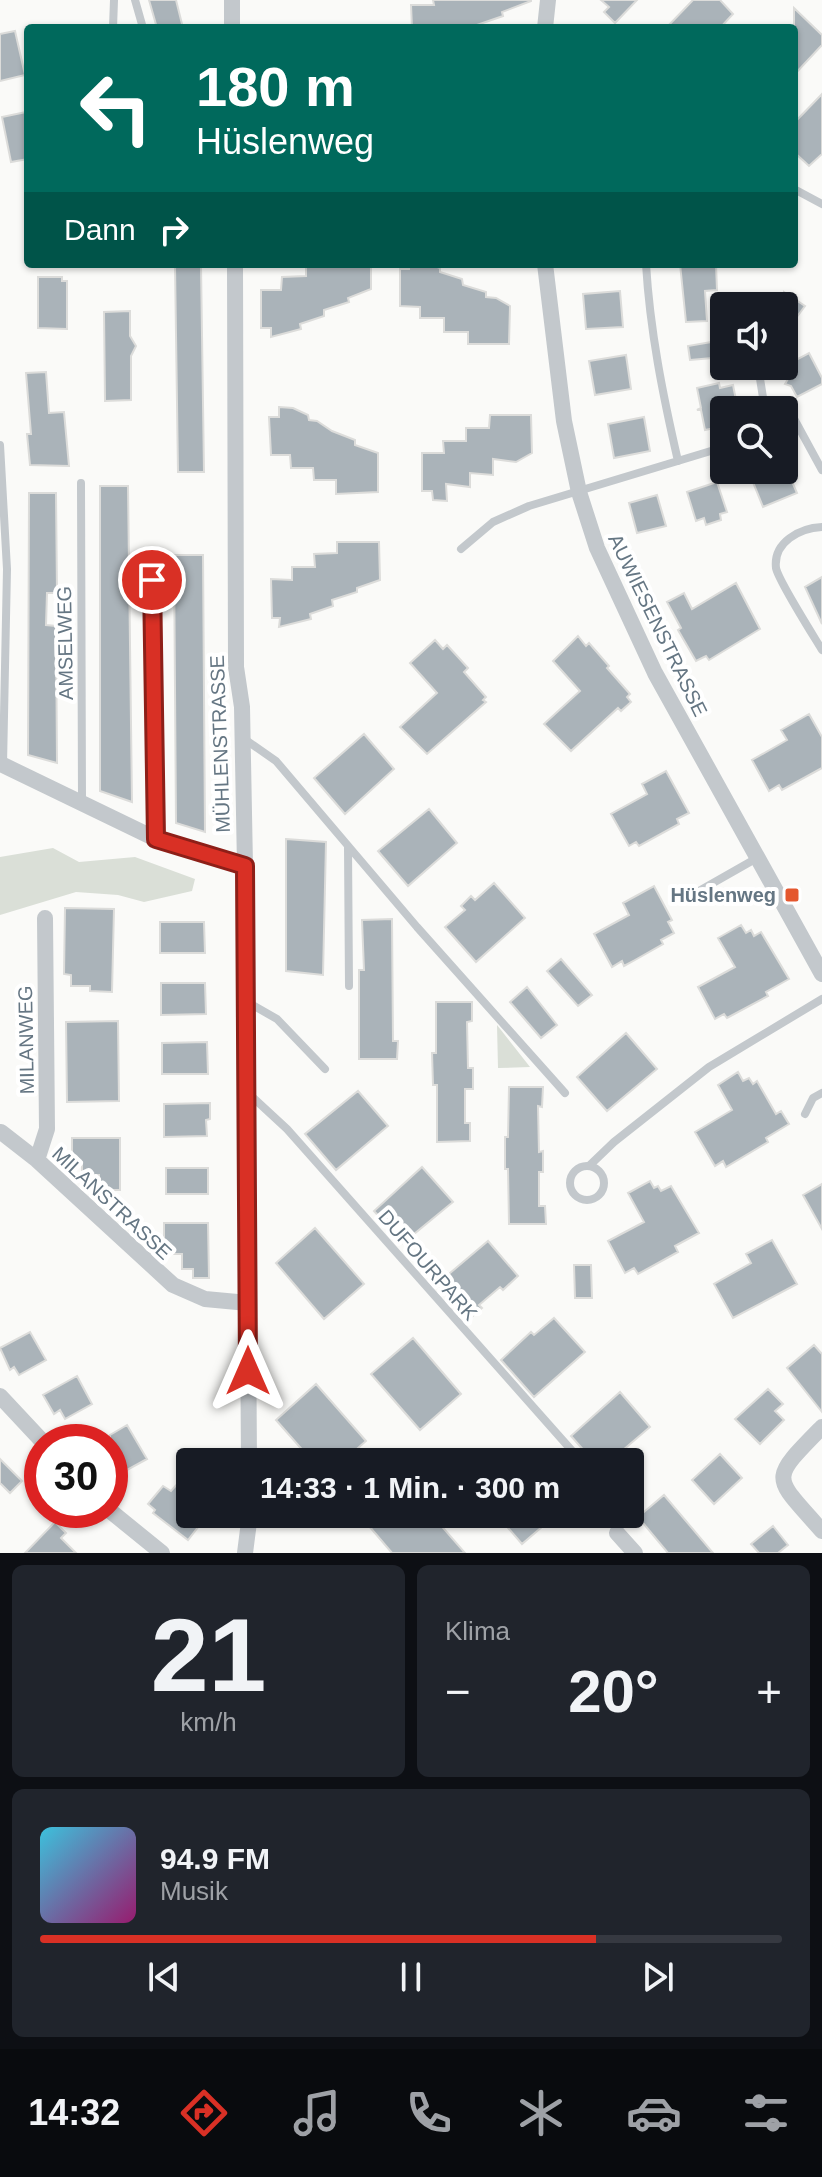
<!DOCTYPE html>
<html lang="de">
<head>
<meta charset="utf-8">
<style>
  body { margin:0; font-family:Arial,sans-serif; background:#20242c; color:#f1f3f6; height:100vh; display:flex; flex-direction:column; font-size:30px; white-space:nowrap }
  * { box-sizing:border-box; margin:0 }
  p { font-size:26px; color:#9ea1a6 }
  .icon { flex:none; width:44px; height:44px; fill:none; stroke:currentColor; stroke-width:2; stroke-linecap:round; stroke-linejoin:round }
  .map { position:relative; height:1553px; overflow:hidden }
  .drawer { display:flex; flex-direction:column; gap:12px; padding:12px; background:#0d0f14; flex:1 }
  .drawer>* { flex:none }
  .hud { position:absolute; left:24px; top:24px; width:774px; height:244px; border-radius:8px; box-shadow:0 2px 6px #0004; background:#00695c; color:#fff; overflow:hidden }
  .controls { position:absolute; left:710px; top:292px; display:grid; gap:16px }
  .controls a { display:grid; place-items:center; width:88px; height:88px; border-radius:8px; background:#171b24; box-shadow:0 2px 6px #0004; font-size:40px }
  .speed { position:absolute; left:24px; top:1424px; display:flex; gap:16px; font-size:40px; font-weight:700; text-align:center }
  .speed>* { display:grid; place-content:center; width:104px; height:104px; border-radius:50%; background:#171b24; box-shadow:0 2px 6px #0004; line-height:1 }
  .speed .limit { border:12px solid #d22; background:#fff; color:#111 }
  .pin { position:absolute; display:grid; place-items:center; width:68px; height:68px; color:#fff; margin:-34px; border:4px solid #fff; border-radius:50%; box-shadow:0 2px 8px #0007 }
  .me { position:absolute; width:88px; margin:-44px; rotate:0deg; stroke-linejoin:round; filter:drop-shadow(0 0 6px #0008) }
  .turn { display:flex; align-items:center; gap:28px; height:168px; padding:0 40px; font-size:36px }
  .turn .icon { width:104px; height:104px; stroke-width:2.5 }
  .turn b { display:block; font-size:56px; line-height:68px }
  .then { display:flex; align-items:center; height:76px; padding:0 40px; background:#0003; gap:16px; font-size:30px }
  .big { font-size:60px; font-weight:700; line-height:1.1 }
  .drawer .tile { flex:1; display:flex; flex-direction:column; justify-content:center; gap:12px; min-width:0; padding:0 28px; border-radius:12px; background:#20242c }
  .drawer .dial { align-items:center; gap:0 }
  .dial b { font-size:104px; line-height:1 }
  .song { display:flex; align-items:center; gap:24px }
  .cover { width:96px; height:96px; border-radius:12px; background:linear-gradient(135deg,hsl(190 70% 55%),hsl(320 70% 35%)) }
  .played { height:8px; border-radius:4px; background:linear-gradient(90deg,#d93025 75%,#363941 75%) }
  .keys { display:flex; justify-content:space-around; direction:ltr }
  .heat { display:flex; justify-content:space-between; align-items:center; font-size:44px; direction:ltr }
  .drawer .tiles { flex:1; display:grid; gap:12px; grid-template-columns:1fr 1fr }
  .tile:last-child { grid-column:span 2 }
  .trip { position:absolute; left:176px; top:1448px; width:468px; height:80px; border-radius:8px; background:#171b24; box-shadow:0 2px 6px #0004; font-weight:700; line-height:80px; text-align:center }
  .dock { display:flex; height:128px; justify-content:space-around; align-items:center; background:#090b0e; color:#9ea1a6 }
  .dock .icon { width:56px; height:56px }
  .dock .current { color:#d93025 }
  .dock b { font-size:36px; color:#f1f3f6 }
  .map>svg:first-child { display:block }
  .green { fill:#dadfd7 }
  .building { fill:#aab3b9; stroke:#dcdcda; stroke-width:2 }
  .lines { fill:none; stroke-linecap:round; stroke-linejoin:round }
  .service { stroke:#c3c8cc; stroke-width:8 }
  .minor { stroke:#c3c8cc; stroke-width:16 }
  .route-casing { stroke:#8d1f18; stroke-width:20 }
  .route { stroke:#d93025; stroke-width:14 }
  .poi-dot { fill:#e4572e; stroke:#fff; stroke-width:3 }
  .labels { text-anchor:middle; stroke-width:8; stroke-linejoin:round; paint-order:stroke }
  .street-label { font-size:20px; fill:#657683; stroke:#fff }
  .poi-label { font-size:20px; font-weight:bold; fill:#657683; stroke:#fff; text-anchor:end }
</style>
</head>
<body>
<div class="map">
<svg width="822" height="1553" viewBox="0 0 822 1553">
  <rect width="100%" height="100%" fill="#fafaf8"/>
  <!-- green -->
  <path class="green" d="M53,848L79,862L135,857L195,879L192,891L144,902L118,895L76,892L0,915V857Z
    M497,1025L530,1067L498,1068Z"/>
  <!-- building -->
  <path class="building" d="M149,0H176L183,28H157Z
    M433,0H531V1L502,12L503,16L474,26V28H412L411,5H434Z
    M601,0H637L615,23L604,12L609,7Z
    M693,0H720L733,14L720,28H666Z
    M794,8L822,35V45L794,75Z
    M15,31L25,75L0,81V34Z
    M822,94V154L809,166L794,152V123Z
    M26,112L28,159L11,162L2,117Z
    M306,264H371V289L348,298L349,302L324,310V316L300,324L301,329L271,337V328H261V290H281L282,277L306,276Z
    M409,264H429L440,268V272L462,279L463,285L486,292V297L496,298L510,306L509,344H468V332H444V318H420V307L400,306V269H409Z
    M680,264H716L717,290L705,291L707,321L686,322Z
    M175,265H201L204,472H178Z
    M38,277H62V281H67V329L38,328Z
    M620,291L623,327L586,329L583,294Z
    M784,292L805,306L784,334Z
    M130,311V336L136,346L131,356V400L105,401L104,312Z
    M723,340L724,357L690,360L688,346Z
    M809,353L822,378V384L797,397L791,386L785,384L788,379L784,371L793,370L792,362Z
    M626,355L631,389L595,395L589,361Z
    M46,372L49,413L64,412L69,466L30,465L27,434H31L26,373Z
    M719,383L720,388L733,385L738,410H724V426L705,430L701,410H697L701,408L697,388Z
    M279,407L293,408L308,415L309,420L317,421L332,431L355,440V445L378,453V492L336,494V480H314L313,468H291L290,455H271L269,417H279Z
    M490,415H531L532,453L516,462L493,459V475L470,473V487L446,484L447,501L433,500L432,491H422V453H444L443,441H466V428H489Z
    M644,417L650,451L614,458L608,424Z
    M748,470H787L797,493L763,507Z
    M717,482L727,512L720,514L721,520L706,525L704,518L696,521L687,492Z
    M100,486H128L132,802L100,791Z
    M29,493H56L57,593H47L46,625L56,626L57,763L28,755Z
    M657,495L666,526L637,533L629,503Z
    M337,542H379L380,580L357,588V592L332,600L333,606L310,614L311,619L279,627L280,618H272L271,579L292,580V567H315L314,554L337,553Z
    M174,555H203L205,832L176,823Z
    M822,577V624L805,587Z
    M736,583L760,629L709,660L706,656L696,661L678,630L681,628L667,602L684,593L692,609Z
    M578,636L586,646L589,643L609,666L607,668L630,694L627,697L631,702L621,711L618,708L571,751L544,724L580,691L553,661Z
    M435,640L443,649L447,645L468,668L464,672L486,697L483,700L486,702L427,754L400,727L437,693L410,663Z
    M809,714L822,737V768L782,790L779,785L769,791L752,760L787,740L781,730Z
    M364,734L394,769L345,814L314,778Z
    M666,771L689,813L677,819L679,824L639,846L636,842L629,846L611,814L647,794L642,784Z
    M429,809L457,843L408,886L378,851Z
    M286,839L326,842L323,975L286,971Z
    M494,883L525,918L476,962L445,927L465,910L461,906L471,896L475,900Z
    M654,886L672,920L668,922L674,933L661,940L663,944L635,960L624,966L622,961L612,967L594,934L629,915L623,903Z
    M65,908L114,909L112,992L90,991V986H71V975L64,974Z
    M392,919L393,1041H398L397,1059H359V970H364L362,920Z
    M160,922H204L205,953H160Z
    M741,925L746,933L751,930L754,936L761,932L789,979L766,992L768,996L727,1018L724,1014L715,1019L698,987L735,967L718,938Z
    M561,959L592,995L578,1006L547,971Z
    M161,983H205L206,1014L161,1015Z
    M527,987L557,1025L541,1038L510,1002Z
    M436,1002H472V1021L467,1022L468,1068H473V1089H465V1123H470V1141L437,1142V1085H433L432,1053H436Z
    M118,1021L119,1101L67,1102L66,1022Z
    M626,1033L657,1069L607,1111L577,1077Z
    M207,1042L208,1074H162V1043Z
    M738,1072L743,1081L749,1078L753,1084L757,1081L776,1114L781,1111L789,1124L766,1138L768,1142L726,1167L723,1161L715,1166L695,1132L732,1110L718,1085Z
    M509,1087H543L542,1107L538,1106L539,1152L543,1151V1172H539V1206H545L546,1224H509L508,1169H505V1137H508Z
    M358,1091L388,1126L336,1170L305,1134Z
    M210,1103V1119L206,1120L207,1136L164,1137V1104Z
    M72,1138H120V1190H99V1175H82V1162H72Z
    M422,1167L453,1202L403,1243L374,1211Z
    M166,1168H208V1194H166Z
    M650,1181L654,1188L658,1186L661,1191L671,1186L699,1233L675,1246L678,1252L638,1274L634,1268L625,1273L608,1241L644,1222L628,1193Z
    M822,1184V1229L803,1195Z
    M164,1223H208L209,1278H193V1269H182V1254H164Z
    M315,1228L364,1284L324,1319L276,1263Z
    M772,1240L797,1284L733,1318L714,1284L751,1263L746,1254Z
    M488,1241L518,1276L503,1290L500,1287L479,1305L482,1308L468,1320L437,1284Z
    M574,1265H591L592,1298H575Z
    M554,1318L585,1352L534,1397L501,1360L531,1332L534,1335Z
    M30,1332L46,1360L19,1375L14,1367L10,1370L0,1348Z
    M413,1338L461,1394L420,1430L371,1374Z
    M814,1345L822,1354V1412L787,1368Z
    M77,1376L92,1404L65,1419L60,1410L54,1414L43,1395Z
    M316,1384L366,1441L342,1462H313L276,1420Z
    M768,1389L783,1404L775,1411L784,1420L760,1444L735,1419Z
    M620,1392L650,1427L609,1462H594L571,1436Z
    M127,1425L147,1459L118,1475L110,1462V1435Z
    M720,1454L742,1478L714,1504L692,1480Z
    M0,1459L22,1481L10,1493L0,1483Z
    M181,1480L190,1488V1514H194L202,1522L188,1540L153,1513L155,1510L148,1504L163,1486L171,1491Z
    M664,1495L713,1553H668L638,1517Z
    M383,1514H431L465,1553H392L369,1526Z
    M496,1514H557L522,1544Z
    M55,1522L66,1533L61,1538L76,1553H25Z
    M773,1526L788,1545L778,1553H759L751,1544Z"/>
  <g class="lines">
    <!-- service -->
    <path class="service" d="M135,0L143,28
      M113,28L114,0
      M794,189L822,204
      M646,264C650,331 663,396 678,461
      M758,366L765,410
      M784,419L792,415L822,470
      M0,445L7,569L3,765L0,764
      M81,483L82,802
      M822,527C800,528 773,542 776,568C778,580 813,635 822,650
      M461,549L493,522L529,506L724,447
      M152,563L156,839
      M243,738L276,761L417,927L565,1093
      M348,847L349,986
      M699,891L757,858
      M247,1002L277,1019L325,1069
      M247,1092L287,1129L582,1462
      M805,1114L813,1098L822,1093
      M589,1166L614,1142L709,1067L822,999
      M570 1183a17 17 0 1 1 34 0a17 17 0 1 1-34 0Z"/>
    <!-- minor -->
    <path class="minor" d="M232,0V28
      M545,28L548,0
      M235,264L236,667L242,707L245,866L249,1462
      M545,264L564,421L579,492L597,548L655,673L822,974
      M3,765L156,839L245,866
      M1,1132L37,1160L173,1285L205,1299L248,1303
      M37,1160L47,1129L45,918
      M0,1396L43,1442
      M822,1427C768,1482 773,1475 822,1531
      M109,1510L162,1553
      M617,1533L635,1553
      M245,1553L250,1514"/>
  </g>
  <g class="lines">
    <defs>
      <path id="route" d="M152,580L156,839L245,866L248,1371"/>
    </defs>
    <!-- route casing -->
    <use href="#route" class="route-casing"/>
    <!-- route -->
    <use href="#route" class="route"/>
  </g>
  <!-- markers -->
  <rect class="poi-dot" x="784" y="887" width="16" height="16" rx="4"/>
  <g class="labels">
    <!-- street labels -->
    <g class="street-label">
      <text transform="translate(658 625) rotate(64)" y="7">AUWIESENSTRASSE</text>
      <text transform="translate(65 643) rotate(-91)" y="7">AMSELWEG</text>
      <text transform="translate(220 744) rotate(-92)" y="7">MÜHLENSTRASSE</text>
      <text transform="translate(26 1040) rotate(-91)" y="7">MILANWEG</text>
      <text transform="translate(112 1203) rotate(43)" y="7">MILANSTRASSE</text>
      <text transform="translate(428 1265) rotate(49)" y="7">DUFOURPARK</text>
    </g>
    <!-- poi labels -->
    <g class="poi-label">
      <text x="776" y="902">Hüslenweg</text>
    </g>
  </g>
</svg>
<div class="controls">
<a><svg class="icon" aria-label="sound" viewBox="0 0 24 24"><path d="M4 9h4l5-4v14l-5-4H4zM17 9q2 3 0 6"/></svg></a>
<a><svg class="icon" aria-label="search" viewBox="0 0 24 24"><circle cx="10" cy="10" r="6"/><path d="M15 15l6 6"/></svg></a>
</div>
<div class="speed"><div class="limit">30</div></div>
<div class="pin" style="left:152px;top:580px;background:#d93025"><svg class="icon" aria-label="arrive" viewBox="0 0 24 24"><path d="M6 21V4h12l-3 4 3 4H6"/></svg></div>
<svg class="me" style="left:248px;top:1371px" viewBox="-20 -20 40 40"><path d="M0-17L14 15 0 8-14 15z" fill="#d93025" stroke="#fff" stroke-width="4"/></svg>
<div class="trip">14:33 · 1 Min. · 300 m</div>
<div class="hud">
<div class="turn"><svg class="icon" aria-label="left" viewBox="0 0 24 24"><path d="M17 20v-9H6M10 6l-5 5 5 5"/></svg><div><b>180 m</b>Hüslenweg</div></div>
<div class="then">Dann<svg class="icon" aria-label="right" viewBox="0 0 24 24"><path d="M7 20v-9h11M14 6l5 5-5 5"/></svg></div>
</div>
</div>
<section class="drawer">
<div class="tiles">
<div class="tile dial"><b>21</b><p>km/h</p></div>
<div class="tile"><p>Klima</p>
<div class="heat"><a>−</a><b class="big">20°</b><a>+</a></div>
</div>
<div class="tile">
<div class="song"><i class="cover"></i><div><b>94.9 FM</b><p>Musik</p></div></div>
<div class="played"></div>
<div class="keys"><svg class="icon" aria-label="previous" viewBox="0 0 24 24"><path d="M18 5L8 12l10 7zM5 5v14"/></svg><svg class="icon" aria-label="pause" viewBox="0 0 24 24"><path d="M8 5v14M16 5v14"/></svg><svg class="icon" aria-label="next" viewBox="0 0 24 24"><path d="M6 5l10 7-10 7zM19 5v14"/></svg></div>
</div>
</div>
</section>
<nav class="dock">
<b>14:32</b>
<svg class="icon current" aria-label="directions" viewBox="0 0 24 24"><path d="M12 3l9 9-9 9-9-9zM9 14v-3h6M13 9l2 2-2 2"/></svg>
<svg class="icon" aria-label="music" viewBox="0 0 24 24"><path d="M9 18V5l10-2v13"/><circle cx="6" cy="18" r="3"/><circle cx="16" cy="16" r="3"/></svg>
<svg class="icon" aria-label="phone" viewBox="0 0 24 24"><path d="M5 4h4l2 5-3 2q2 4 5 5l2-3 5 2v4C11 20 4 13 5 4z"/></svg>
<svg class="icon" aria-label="climate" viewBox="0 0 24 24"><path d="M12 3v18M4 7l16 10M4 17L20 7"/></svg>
<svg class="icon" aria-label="car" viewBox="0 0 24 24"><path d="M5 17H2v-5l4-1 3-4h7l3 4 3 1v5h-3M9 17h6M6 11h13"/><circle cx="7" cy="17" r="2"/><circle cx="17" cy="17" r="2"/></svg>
<svg class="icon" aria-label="filters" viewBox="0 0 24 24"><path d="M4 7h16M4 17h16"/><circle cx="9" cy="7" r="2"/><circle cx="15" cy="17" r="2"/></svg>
</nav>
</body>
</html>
